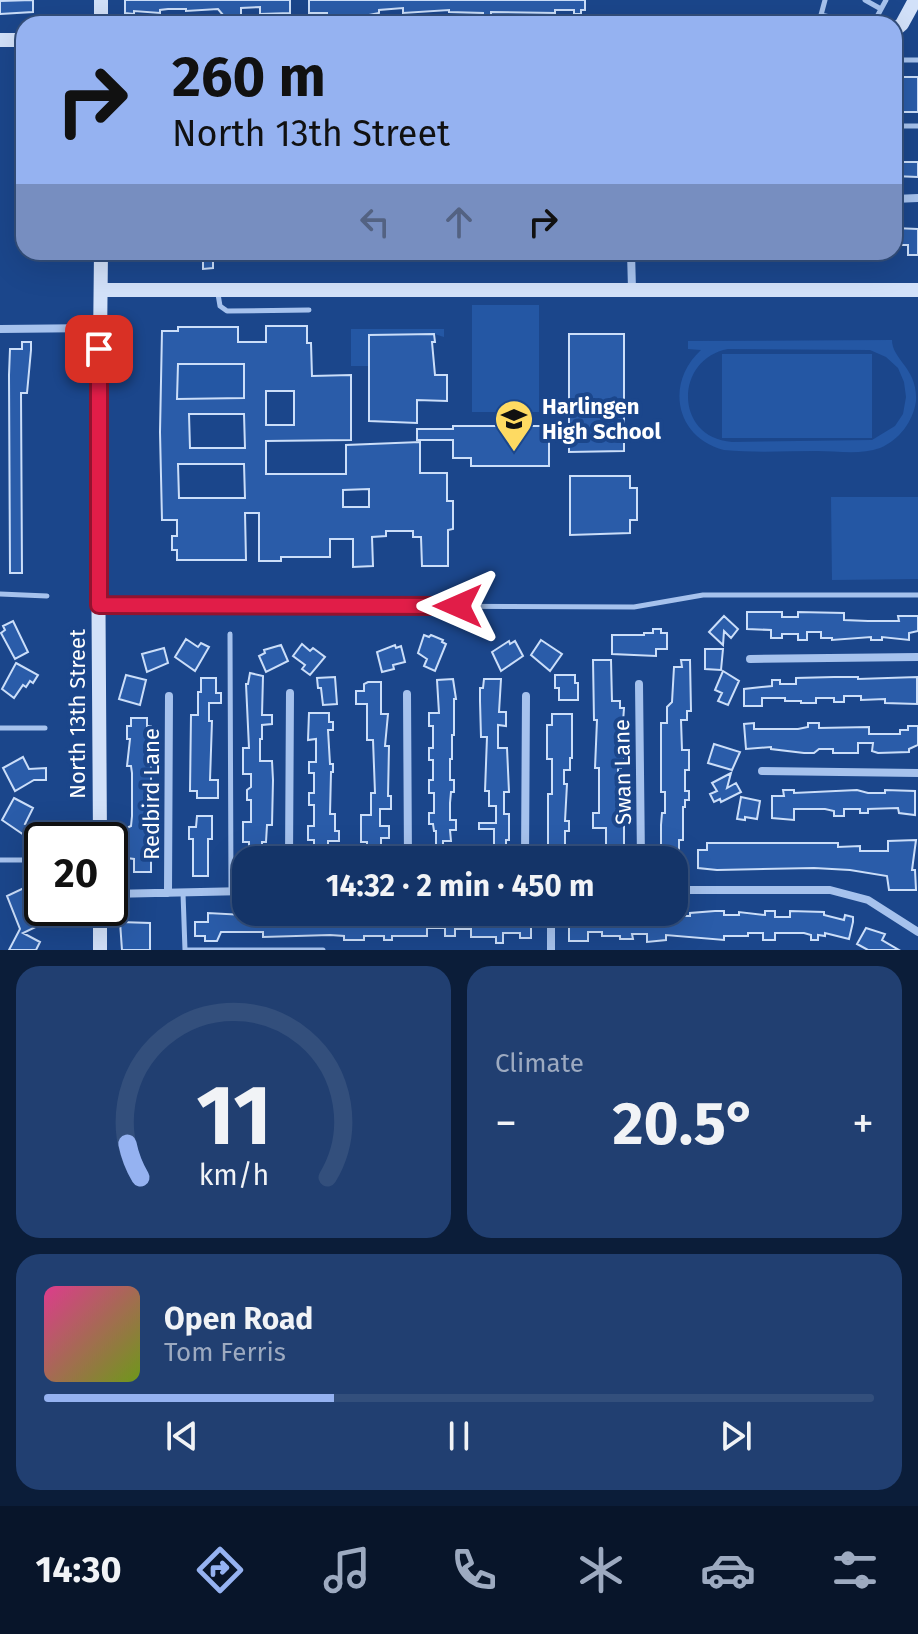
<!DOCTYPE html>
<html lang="en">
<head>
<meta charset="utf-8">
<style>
  body { margin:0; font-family:"Fira Sans",sans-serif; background:#213f71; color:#f1f3f6; height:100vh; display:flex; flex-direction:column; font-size:30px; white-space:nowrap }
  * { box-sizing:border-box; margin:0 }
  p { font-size:26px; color:#9daac0 }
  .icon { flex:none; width:44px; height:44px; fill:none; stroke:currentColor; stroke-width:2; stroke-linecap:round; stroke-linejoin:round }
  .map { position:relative; height:950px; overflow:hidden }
  .sheet { display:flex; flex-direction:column; gap:16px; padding:16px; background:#0b1d39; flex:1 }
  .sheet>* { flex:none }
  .top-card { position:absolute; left:16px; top:16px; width:886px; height:244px; border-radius:24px; box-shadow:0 8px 32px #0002,0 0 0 2px #334f7c; background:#95b2f1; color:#111; overflow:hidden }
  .speed { position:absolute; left:24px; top:822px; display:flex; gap:16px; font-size:40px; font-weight:700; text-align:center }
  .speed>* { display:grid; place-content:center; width:104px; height:104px; border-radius:50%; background:#143468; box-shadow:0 8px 32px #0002,0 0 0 2px #334f7c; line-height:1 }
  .speed .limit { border:4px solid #111; border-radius:12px; background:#fff; color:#111 }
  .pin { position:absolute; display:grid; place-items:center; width:68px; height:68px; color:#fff; margin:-34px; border-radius:16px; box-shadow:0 4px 12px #0006 }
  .me { position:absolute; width:88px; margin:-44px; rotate:270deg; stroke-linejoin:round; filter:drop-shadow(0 0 6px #0008) }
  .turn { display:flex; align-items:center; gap:28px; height:168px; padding:0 24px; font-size:36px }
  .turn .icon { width:104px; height:104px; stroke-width:2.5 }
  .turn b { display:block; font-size:56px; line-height:68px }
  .lanes { display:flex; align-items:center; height:76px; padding:0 24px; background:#0003; justify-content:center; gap:40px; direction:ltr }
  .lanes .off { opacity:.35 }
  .big { font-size:60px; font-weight:700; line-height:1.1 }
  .sheet .widget { flex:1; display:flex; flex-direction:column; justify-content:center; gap:12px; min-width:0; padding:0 28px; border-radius:24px; background:#213f71 }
  .sheet .dial { align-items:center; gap:0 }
  .dial svg { height:208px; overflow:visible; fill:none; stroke:#334f7c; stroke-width:7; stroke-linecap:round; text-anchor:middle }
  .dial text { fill:#f1f3f6; stroke:none }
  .song { display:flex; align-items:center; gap:24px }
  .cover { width:96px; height:96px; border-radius:12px; background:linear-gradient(135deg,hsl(330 70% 55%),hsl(80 70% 35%)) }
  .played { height:8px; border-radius:4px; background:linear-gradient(90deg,#95b2f1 35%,#334f7c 35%) }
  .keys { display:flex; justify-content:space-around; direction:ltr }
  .heat { display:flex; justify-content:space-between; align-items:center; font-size:44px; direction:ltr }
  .sheet .tiles { flex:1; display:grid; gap:16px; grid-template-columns:1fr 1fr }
  .widget:last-child { grid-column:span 2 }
  .trip { position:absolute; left:232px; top:846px; width:456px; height:80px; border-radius:24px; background:#143468; box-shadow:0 8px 32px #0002,0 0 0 2px #334f7c; font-weight:700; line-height:80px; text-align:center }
  .tabs { display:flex; height:128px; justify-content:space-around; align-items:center; background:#08152a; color:#9daac0 }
  .tabs .icon { width:56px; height:56px }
  .tabs .on { color:#95b2f1 }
  .tabs b { font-size:36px; color:#f1f3f6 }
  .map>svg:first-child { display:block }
  .green { fill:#2457a4; fill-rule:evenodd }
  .building { fill:#2a5ca9; stroke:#cbdef9; stroke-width:2; fill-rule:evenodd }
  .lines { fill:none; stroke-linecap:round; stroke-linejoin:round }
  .lane { stroke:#a6c2ed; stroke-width:5 }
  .street { stroke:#a6c2ed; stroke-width:8 }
  .secondary { stroke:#d2e1f9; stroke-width:14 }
  .route-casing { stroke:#92132f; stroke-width:20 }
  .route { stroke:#e11d48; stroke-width:14 }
  .labels { text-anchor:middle; stroke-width:8; stroke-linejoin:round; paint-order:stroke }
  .poi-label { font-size:22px; font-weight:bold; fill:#fff; stroke:#1b468b; text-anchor:start }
  .street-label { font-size:22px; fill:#fff; stroke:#1b468b }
</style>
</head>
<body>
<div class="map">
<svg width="918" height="950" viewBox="0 0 918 950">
  <rect width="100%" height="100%" fill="#1b468b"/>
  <!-- green -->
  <path class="green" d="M472,305H539V412H472Z
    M351,329H444V337L434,334L369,366H351Z
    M892,340C892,360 918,368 916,401C913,422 899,440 880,448C861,455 837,451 817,451C786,451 755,453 724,450C675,437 665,383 701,350L688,349V341ZM728,349L870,350L886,357L898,368L904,382L906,397L903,414L895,426L872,440L732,442C674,438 674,359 728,349Z
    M722,354H872V438H722Z
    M178,364H258L244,398L177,399Z
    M831,497H918V579L832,580Z"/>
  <!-- building -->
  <path class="building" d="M33,0V12L0,14V1Z
    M125,0H290V13L260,14V7L241,8V18L223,15L218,9L186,11V9H168L160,10V13L134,11V14L125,13Z
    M309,0H585V10H581V14H574V10H555V13L491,12V17H483V13L449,12V10L403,13V8L379,10V13L364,16L327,15V13H309Z
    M894,77H918V112H894Z
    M894,162H918V177L894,176Z
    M894,228L918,229V255H908V245H894Z
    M158,252H213V268L203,269V260H158Z
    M266,326H307V343H311L312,376L351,375V440L266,441V474H346V445L420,442V473H447V501H453V529L448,530V566H422L421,537H413V531H386V536L372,537L373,566L353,567V539H330V557H281V561H259V513H245L246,560H177V550H172V536H177V520H162L160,432L162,331H178V327H238V342H266ZM178,364H244V398L177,399ZM266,391H294V425H266ZM189,414H244L245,448H190ZM178,464H244L245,498H179ZM369,489V507H343V490Z
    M434,334L435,342H432L435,375H447V401L417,400V423L369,421V335Z
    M569,334H624V451L569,452Z
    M22,342H31V350L27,393H21L22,573H10L9,375L10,349H22Z
    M453,426H544V429H549V466H471V458H453V440H417V429H453Z
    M570,476H630V488H637V520H630V533L570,535Z
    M747,612H782V617H798V612L844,613V620L868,621H899L898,616H918V631L909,633V640L882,637V640H871V637L832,640V638H821V632H807V640H798V634H782V638H771V630L747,629Z
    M724,616L738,629L731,638L724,631L723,645L709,632Z
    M13,621L28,652L15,659L1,633L5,630L3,626Z
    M653,629H661V633H667V649H656V656L612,654V635H644V633H653Z
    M424,635L429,637L431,635L443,640L442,642L446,644L435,671L424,666L427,659L418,653Z
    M186,639L198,647L201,643L209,647L195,671L175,657Z
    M541,640L562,654L550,671L531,655Z
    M509,641L510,644L515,641L523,656L501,671L492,652Z
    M302,644L310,651L313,648L325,657L310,675L302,669L305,665L293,656Z
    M281,645L288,661L266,672L259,656L265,653L264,650Z
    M395,645L396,648L401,646L405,662L393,665L394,669L382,672L377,652Z
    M164,648L168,663L147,672L142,654Z
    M705,649H723L721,670L705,669Z
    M593,660H611L612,701H620V708H624L621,751H624V763H621V768H618V791H624V860H603V851H606V828H593V813H599V768H595L597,720H594Z
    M681,660H690L691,711H687V720H681L682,750H689V770H685V791H689V800H685V807H683V840H679V860H661V825L662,813H665V792H661V723H667V707L672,702L674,667H682Z
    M16,663L38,675L33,683L30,681L26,687L23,685L14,698L2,689Z
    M723,671L739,681L728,705L718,701L722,693L715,690Z
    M250,673L263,676L262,715H272V724L262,725V739H260V761H272L273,780L272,825H267L266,842H262V860H249V842H243V822H251V800H247V790L251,787V774H243V748H249L246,684H248Z
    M126,675L146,680L140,705L119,699Z
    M555,675H575V683H578V700H559V688H555Z
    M335,677L337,704L323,705L321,688H318L317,678Z
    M834,677H858V679L917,677V704L885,703V699L861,700V696H844V702H834V698H816V703H801V701H785V698H762V706H744V689L772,686V680H780V684H796V678Z
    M201,678H216V693H221V703H209V721H212L210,780H218V798H197V791H190L191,715H198V692H201Z
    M453,679L456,699H454V735H452V759H450V780H454V792H451L450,803V820H456V830H450L451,841H443V860H429V848H436V831H434L433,824H429V813H434V793H429V780H433V760H429V748H433V726H429V713H439L437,680Z
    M484,679H501L499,712H506V726L498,725V748H507L509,792H504V814H509V840H506V860H486V848H494V829H479V823H496V806H489V791H485L487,737H481L480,701V688H483Z
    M368,682H381V714H388L385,746H389L388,796H391V809H380V826H389V838H381V860H367V842H361V815H371V793H375L373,740H367V704H356V691H364V684Z
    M309,713H329V722H333V730H328L330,764H333V772H331L330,814H335V831H339V841H328V860H314V840H308V826H314V805H309V793H314V773H309V762H316V739L308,740Z
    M552,714H572V758H570V770H564V784H567L565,821H569V831H565V849H573V860H548V794H552V759H547V725H552Z
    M131,718H147V726H151V739H147V760H151V791H148L147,808V826H151V872H134V859L118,857L120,831L131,826L132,816V773L131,766H127L130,739H127V726H131Z
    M754,723V729H798L808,727V723H819V728L869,727V734H900V730H908V726H918V745L909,749V752L878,753L872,751L873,743H858V753H833V749H819L814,753H804L771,749V747L746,749L744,724Z
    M714,744L740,752L732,770L708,763Z
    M23,757L29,769L46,768V780H34L15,791L3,768Z
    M731,773L727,788L736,783L741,792L721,802L720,799L714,802L710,794L717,791L712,783Z
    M783,790H794V793L857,790L868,793H885V790L915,791V815L899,813L898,808L868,809V813H860V809H844V816H834V811L825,809H794V820L772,818V796H784Z
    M741,797L760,801L757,819L745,817V820L737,819Z
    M14,798L33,808L25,824L32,827L27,837L2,820Z
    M197,816H212V839H208V876H193V839H189V827H196Z
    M916,840L912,870H915L916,890H889L887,876L850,870L814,868L717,870L698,868V850H707V843H838V847L860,846V851H888V841Z
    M26,887L36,902L42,899V913L46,922L23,933L40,942L36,950H9L20,929L7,896Z
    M715,911H724V915H739V912L765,915V911H775V917H790V911L824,912V915L844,920L845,915L853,917V922L849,939L825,933V936L818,935V940H811V935L804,933H775V940H763V933H748V936H724V940L666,935V940L647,942V934H632L633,939H620V936H602V932H588V941H569V922H573V916H577V912L644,913V916L671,913V916H690V913Z
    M244,912H279V918H296L302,916V912H316V916H327V920H344V912H359V922H381V912H393V918H414V914H446V912H490L493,915L531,912V938H520V933H503V943H496V937H471V929H455V936H445V928H427V936H392V940H384V936H364V940H344V936L330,935L263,937V932H221L217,941H205V936H195V922H208V913L244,915Z
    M120,922L150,923V950H122Z
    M866,928L885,934L882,940L899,950H868L857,944Z"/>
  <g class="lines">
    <!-- lane -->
    <path class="lane" d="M825,0L821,15L860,24
      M865,0L881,9
      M873,24L886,0
      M894,60H918
      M894,126H918
      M218,294L220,306L227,311L309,310
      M0,594L47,596
      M100,605L634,607L703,595H918
      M230,634L231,891
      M0,728H45
      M0,860H42
      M183,893L185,950H323"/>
    <!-- street -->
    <path class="street" d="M894,199L918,198
      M631,252L632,289
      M0,329L99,328
      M750,659L918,657
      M639,684L641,860
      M407,694L408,860
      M762,771L918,773
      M289,860L290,693
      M525,860L526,696
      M674,890H830L868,900L918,932
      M168,893L169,696
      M110,894L246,891
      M551,912V950"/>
    <!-- secondary -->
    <path class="secondary" d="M101,0V24
      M894,31L902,24L915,0
      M0,40H24
      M101,290H918
      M100,840L98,531L101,252
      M100,908V950"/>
  </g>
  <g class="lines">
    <defs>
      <path id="route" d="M99,349V605L458,606"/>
    </defs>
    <!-- route casing -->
    <use href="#route" class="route-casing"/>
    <!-- route -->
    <use href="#route" class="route"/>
  </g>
  <!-- icons -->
  <defs>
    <symbol id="school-pin" viewBox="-11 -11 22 30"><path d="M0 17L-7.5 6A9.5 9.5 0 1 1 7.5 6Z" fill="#feda62" stroke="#1b468b"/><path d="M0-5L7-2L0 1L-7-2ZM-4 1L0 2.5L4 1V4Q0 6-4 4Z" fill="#111"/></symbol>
  </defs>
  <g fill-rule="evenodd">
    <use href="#school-pin" x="492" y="397" width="44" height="60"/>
  </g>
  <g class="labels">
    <!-- poi labels -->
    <g class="poi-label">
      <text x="542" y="414">Harlingen<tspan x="542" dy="25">High School</tspan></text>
    </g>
    <!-- street labels -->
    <g class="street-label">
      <text transform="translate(77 714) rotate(-90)" y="8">North 13th Street</text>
      <text transform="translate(622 772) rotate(-91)" y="8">Swan Lane</text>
      <text transform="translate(151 794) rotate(-90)" y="8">Redbird Lane</text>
    </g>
  </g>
</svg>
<div class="speed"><div class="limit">20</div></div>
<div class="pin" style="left:99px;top:349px;background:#d93025"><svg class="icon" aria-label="arrive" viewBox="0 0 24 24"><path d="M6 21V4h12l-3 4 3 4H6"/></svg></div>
<svg class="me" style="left:458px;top:606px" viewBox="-20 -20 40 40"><path d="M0-17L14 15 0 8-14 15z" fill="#e11d48" stroke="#fff" stroke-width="4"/></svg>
<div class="trip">14:32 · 2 min · 450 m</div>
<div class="top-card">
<div class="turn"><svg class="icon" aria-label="right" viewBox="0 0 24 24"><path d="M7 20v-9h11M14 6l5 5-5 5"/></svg><div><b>260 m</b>North 13th Street</div></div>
<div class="lanes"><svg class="icon off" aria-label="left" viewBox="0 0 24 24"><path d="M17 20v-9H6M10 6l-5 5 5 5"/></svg><svg class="icon off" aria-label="ahead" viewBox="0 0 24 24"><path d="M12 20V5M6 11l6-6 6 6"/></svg><svg class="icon" aria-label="right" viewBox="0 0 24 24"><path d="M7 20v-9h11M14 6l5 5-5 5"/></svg></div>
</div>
</div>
<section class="sheet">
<div class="tiles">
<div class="widget dial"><svg viewBox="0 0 100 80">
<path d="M14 69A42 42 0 1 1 86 69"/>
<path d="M14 69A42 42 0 0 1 9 56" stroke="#95b2f1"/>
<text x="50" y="56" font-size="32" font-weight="700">11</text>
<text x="50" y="72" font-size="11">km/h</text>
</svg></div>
<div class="widget"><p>Climate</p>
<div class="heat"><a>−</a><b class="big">20.5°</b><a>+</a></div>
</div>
<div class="widget">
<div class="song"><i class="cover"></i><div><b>Open Road</b><p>Tom Ferris</p></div></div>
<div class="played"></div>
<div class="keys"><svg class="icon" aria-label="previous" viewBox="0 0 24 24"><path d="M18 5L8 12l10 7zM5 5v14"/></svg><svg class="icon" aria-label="pause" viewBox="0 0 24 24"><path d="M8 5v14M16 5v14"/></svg><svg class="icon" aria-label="next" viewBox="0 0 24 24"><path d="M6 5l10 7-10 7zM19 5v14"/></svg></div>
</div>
</div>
</section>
<nav class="tabs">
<b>14:30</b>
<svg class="icon on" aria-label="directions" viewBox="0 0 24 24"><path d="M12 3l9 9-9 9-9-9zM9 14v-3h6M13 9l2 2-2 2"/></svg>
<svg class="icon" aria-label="music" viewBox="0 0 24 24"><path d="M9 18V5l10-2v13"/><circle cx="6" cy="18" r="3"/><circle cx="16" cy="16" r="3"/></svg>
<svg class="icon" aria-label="phone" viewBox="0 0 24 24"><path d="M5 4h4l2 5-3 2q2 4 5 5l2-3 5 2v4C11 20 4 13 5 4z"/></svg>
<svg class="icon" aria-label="climate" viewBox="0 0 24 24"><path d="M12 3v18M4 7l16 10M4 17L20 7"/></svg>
<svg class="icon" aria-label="car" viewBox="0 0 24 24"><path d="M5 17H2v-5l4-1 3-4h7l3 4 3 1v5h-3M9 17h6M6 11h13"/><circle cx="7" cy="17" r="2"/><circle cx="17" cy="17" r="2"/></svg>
<svg class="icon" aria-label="filters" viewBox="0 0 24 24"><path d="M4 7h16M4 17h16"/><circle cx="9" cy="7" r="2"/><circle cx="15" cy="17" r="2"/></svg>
</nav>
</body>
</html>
